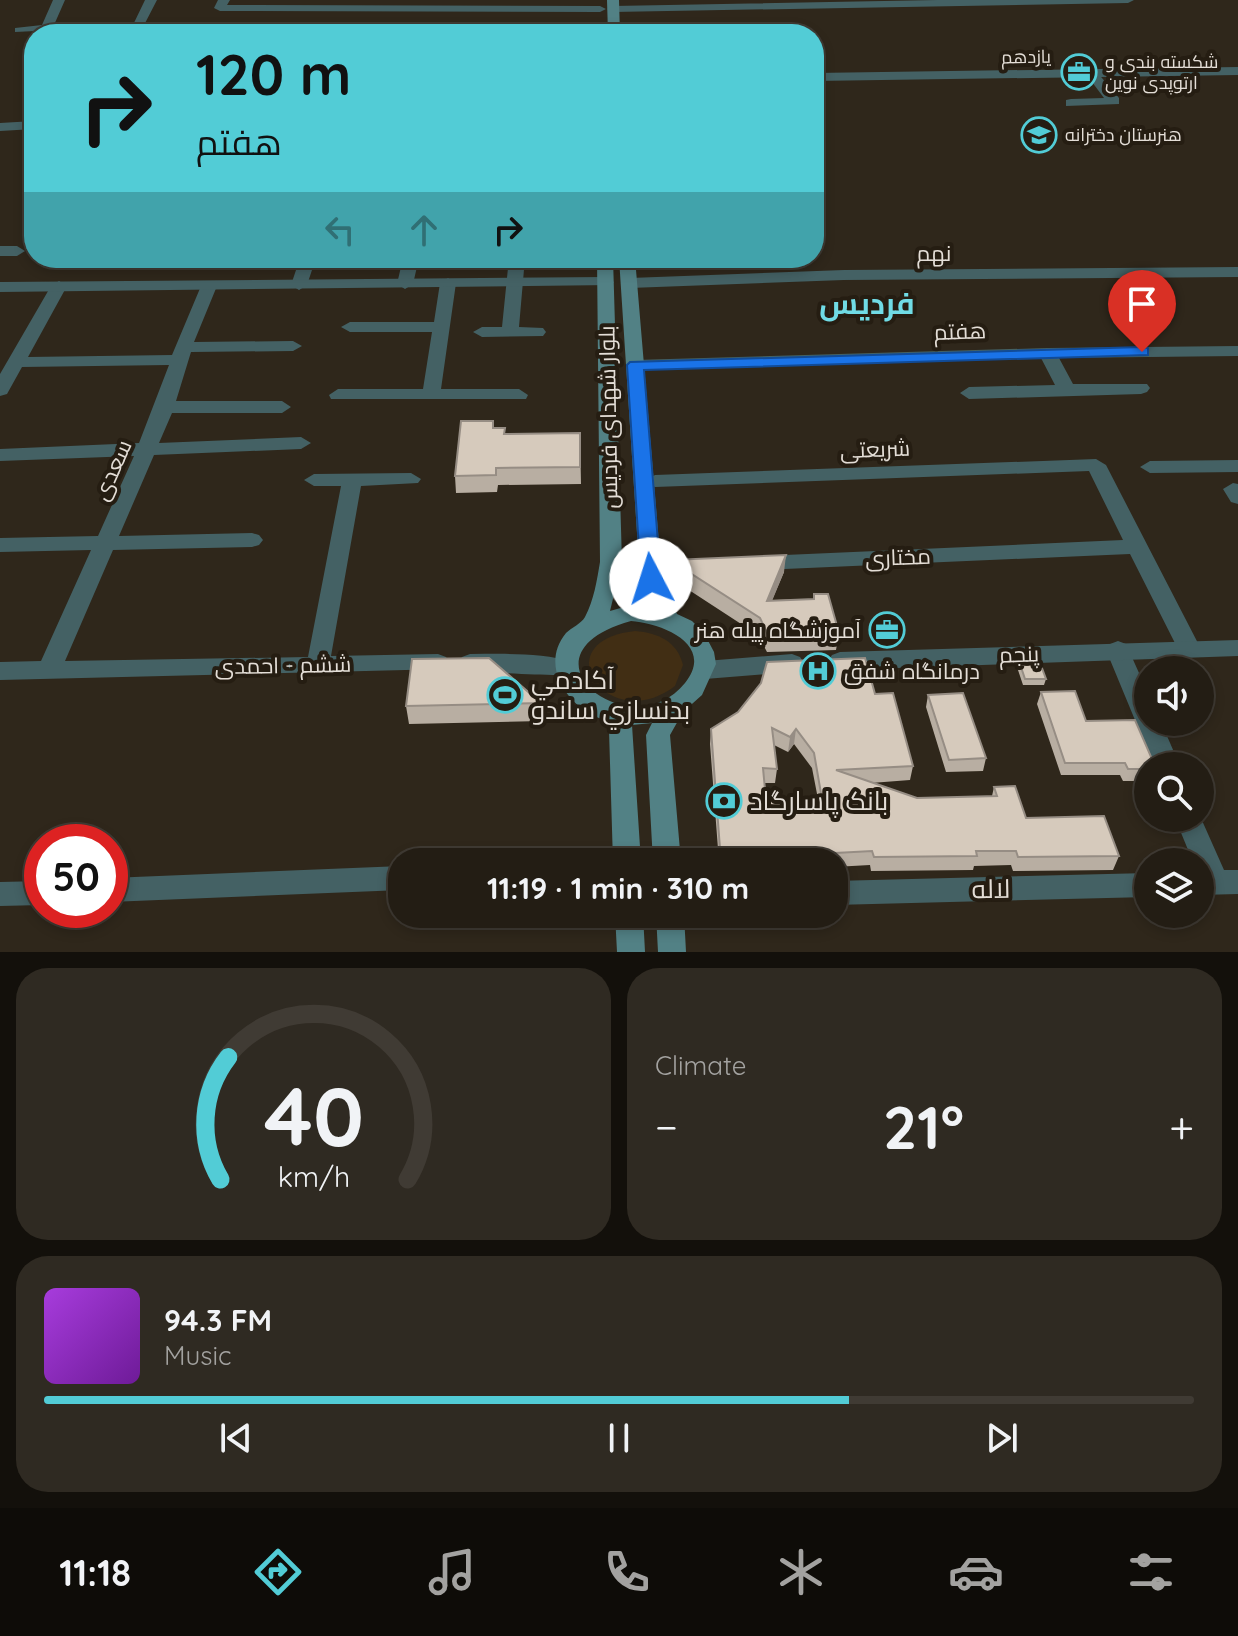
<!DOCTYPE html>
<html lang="en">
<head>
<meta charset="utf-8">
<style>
  body { margin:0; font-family:Quicksand,Cairo,sans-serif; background:#2f2a22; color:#f1f3f6; height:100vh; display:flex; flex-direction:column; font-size:30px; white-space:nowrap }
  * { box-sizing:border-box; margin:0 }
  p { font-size:26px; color:#a3a2a0 }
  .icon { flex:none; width:44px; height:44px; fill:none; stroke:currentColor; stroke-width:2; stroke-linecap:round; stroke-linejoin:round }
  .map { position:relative; height:952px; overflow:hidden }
  .sheet { display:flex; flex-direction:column; gap:16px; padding:16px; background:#13100b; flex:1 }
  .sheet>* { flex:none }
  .top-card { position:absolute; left:24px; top:24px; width:800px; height:244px; border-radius:32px; box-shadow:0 4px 12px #0003,0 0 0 2px #403b34; background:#52ccd6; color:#111; overflow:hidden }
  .controls { position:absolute; left:1134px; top:656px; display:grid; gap:16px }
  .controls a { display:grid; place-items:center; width:80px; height:80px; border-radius:50%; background:#231d14; box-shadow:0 4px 12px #0003,0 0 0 2px #403b34; font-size:40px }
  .speed { position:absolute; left:24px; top:824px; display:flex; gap:16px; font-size:40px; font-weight:700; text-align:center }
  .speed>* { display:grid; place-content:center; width:104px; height:104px; border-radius:50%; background:#231d14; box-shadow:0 4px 12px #0003,0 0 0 2px #403b34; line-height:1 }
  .speed .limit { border:12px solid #d22; background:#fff; color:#111 }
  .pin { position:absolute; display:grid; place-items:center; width:68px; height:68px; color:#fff; margin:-82px -34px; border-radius:50% 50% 50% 0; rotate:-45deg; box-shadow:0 0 8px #0007 }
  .pin .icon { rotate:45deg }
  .me { position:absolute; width:88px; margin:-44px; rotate:355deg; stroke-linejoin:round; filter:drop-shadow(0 0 6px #0008) }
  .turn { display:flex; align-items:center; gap:28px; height:168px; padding:0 40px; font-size:36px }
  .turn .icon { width:104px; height:104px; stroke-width:2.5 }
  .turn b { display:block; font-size:56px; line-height:68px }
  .lanes { display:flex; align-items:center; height:76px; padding:0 40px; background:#0003; justify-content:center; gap:40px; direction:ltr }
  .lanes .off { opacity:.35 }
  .big { font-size:60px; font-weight:800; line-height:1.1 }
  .sheet .card { flex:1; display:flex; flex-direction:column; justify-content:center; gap:12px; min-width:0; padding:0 28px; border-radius:32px; background:#2f2a22 }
  .sheet .dial { align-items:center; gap:0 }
  .dial svg { height:208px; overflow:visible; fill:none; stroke:#403b34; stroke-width:7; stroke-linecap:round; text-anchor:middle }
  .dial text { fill:#f1f3f6; stroke:none }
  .song { display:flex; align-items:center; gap:24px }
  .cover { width:96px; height:96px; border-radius:12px; background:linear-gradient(135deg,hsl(280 70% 55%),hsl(280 70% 35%)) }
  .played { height:8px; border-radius:4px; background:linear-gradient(90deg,#52ccd6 70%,#403b34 70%) }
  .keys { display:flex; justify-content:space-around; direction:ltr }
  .heat { display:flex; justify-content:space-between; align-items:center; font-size:44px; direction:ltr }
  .sheet .tiles { flex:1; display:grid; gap:16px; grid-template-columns:1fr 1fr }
  .card:last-child { grid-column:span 2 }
  .trip { position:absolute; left:388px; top:848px; width:460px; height:80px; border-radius:32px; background:#231d14; box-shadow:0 4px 12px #0003,0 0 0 2px #403b34; font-weight:800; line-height:80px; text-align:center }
  .dock { display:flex; height:128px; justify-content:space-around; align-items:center; background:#0e0c08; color:#a3a2a0 }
  .dock .icon { width:56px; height:56px }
  .dock .active { color:#52ccd6 }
  .dock b { font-size:36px; color:#f1f3f6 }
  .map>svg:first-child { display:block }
  .green { fill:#412e14 }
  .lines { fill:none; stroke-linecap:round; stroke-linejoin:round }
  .minor { fill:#446164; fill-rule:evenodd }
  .tertiary { fill:#446164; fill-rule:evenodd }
  .secondary { fill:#528185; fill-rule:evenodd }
  .wall { fill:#b8aea2; fill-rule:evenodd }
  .shaded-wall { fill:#968d84 }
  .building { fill:#d6cabc; stroke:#968d84; stroke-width:2; fill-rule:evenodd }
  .route { fill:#1a73e8; stroke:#114b97; stroke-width:2 }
  .labels { text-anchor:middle; stroke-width:8; stroke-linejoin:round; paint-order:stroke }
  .far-street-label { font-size:18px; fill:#e4ded7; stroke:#251d12 }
  .far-poi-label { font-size:18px; fill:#e4ded7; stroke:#251d12; text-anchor:start }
  .street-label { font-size:22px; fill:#e4ded7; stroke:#251d12 }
  .poi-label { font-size:22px; fill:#e4ded7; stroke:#251d12; text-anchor:end }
  .near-poi-label { font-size:26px; fill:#e4ded7; stroke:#251d12; text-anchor:start }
  .near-street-label { font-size:26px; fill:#e4ded7; stroke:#251d12 }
  .district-label { font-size:30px; font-weight:bold; fill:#70dbe5; stroke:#251d12 }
</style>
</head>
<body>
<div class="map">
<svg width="1238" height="952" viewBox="0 0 1238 952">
  <rect width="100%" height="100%" fill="#2f271b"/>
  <!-- green -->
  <path class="green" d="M635,631C658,633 677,641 683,665L675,686C608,737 542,641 635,631Z"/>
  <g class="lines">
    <!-- minor -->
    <path class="minor" d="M53,0H65L54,25L73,24L79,27L77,29L15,32V28L42,25Z
      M145,0H157L142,29H134L132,27Z
      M937,0H1134L1128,3L613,12L607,9L613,6Z
      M1092,70L1096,71L1119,98V104L1066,106V100L1071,99L1104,98L1086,74Z
      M34,121V129L0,131V123Z
      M0,246H17L25,251L17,256H0Z
      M300,258H316L307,285L299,290L291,285Z
      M403,258H419L413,284L405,289L397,284Z
      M509,258H525L519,327L543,328L546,332L543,336L482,337L473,332L482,327H502Z
      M1238,267V277L844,280L630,288L622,283L630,278L844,270Z
      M448,278L456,283L441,389H519L528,395L526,399H331L329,395L338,389H423L432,332H350L341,327L350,322H434L440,283Z
      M59,281L67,286L28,357L172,355L201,286L209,281L215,283L217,286L194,342L293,341L302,346L293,351L191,352L176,401H282L291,407L282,413H172L159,443L301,437L311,443L301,449L154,455L119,536L252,533L259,535L263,540L259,545L252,547L113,550L65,661L308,657L341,486H314L304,480L314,474L411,473L421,479L418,483L361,486L331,656L438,654L446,657L450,663L446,669L0,680V662L41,661L91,550L0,552V538L98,536L134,456L0,461V449L139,443L169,365L22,367L7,394L0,396V374L51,286Z
      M1238,346V356L1059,358L1073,384H1147L1150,388L1147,392L1141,394L969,399L960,393L969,387L1055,385L1041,358L635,370L626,365L635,360L1047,348Z
      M1096,459L1106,465L1201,649L1197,655L1189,657L1181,655L1130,554L761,570L753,568L750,563L753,558L761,556L1123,540L1089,471L655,487L645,481L655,475Z
      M1238,460V472L1150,473L1140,467L1150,461Z
      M1233,483L1238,484V504L1231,502L1223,489Z
      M1118,641L1126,644L1148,693V722H1161L1180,766H1154L1106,650L1110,644Z
      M470,654C504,654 541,652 573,662L577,668L573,674C565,677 472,672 462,669L458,663L462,657Z
      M1200,816L1224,870H1238V894L1200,895V862H1193L1175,818H1200Z
      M402,866V890L110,902V878Z
      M1148,873V897L834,905V881Z
      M42,881V905L0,906V882Z"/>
    <!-- tertiary -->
    <path class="tertiary" d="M218,0H230L227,5L600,6L606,9L600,12L220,11L214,8Z
      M1238,67V75L814,81V73Z
      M606,277L614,282L612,285L0,292V282Z
      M1238,640V656L840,670L832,667L828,661L832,655L840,652Z
      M792,654L800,657L804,663L800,669L792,672L705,679L697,676L693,670L697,664L705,661Z"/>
    <!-- secondary -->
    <path class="secondary" d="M607,0H619L620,34H608Z
      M597,258H613L622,562L610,611L631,605L652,607L640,579L619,258H635L662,579L677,614L692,621L704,633L714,652L716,664L702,695L683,712L670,735L681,862H653L646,735L652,723L632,725L641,862H613L609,730L605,720C570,710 538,667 566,633C572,627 581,624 585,617C594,600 597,580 600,562ZM631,621C661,623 716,644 685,683C631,750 509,655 631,621Z
      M615,914H643L645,952H617Z
      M656,914H684L686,952H658Z"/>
  </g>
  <!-- wall -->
  <path class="wall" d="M494,428L505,434L580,433L581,484L498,485L497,492L456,493L455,476Z
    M670,560L784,572L772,600L813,599L814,594L839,633L836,650L767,652L758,635L669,577Z
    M1019,661L1046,679L1044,685H1023L1017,667Z
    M1041,692L1086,721L1148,766V781H1123L1120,775H1061L1037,704Z
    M875,694L913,766L910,780L871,783L917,798L992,796L994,787L1026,818L1119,856L1113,870L1013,871L1011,865L974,866L973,870L871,871L870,865L834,867V862H719L710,744L711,729ZM794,744L812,768L818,799L766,800L764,783H775L777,769L774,745L788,752Z
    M928,695L986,758L983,771L946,772L926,707Z
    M541,703L542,721L409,724L406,706Z"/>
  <!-- shaded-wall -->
  <path class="shaded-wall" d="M786,555L784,572L765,618L767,601Z
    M796,729L794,744L788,752L790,737Z"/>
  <!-- building -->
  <path class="building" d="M461,421H493V428H505L504,434L580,433V467L496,468V475L455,476Z
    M786,555L767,601L814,599V594H828L839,633L768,635L760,618L670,560Z
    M489,658L541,703L406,706L412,659Z
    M865,658L875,694L893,693L913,766L836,770L917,798L997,796L994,787L1015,786L1026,818L1104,816L1119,856L1018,857L1016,851H976L977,856L874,857L872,851L817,854L818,862H721L711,729L738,712L761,683L767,662ZM772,728L790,737L796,729L814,753L822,799L766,800L763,768L777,769Z
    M1039,660L1046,679H1025L1019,661Z
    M1075,691L1086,721L1135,720L1155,766H1148V769H1128L1125,763H1065L1041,692Z
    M963,693L986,758L949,760L928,695Z"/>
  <!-- route -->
  <path class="route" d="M1142,347L1148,348V355L644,370L661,579L651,586L641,579L627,365L630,362Z"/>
  <!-- icons -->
  <defs>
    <symbol id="office-ring" viewBox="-11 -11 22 22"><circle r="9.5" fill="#251d12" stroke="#52ccd6" stroke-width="1.5"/><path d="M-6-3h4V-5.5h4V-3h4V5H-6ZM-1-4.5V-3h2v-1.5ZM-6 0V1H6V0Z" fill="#52ccd6"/></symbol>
    <symbol id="school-ring" viewBox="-11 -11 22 22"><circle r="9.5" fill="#251d12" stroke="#52ccd6" stroke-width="1.5"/><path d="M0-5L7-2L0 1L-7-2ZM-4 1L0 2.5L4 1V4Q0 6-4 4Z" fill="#52ccd6"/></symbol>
    <symbol id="hospital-ring" viewBox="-11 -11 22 22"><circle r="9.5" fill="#251d12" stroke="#52ccd6" stroke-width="1.5"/><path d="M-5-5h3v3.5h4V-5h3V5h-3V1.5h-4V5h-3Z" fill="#52ccd6"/></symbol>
    <symbol id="stadium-ring" viewBox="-11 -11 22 22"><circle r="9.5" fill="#251d12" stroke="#52ccd6" stroke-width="1.5"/><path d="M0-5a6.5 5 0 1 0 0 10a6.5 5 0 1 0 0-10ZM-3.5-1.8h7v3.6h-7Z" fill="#52ccd6"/></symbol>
    <symbol id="bank-ring" viewBox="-11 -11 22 22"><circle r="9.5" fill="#251d12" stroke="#52ccd6" stroke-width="1.5"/><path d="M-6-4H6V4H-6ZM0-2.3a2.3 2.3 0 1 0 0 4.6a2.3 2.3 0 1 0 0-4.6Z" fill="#52ccd6"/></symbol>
  </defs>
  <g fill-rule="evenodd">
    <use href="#office-ring" x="1059" y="52" width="40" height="40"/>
    <use href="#school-ring" x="1019" y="115" width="40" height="40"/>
    <use href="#office-ring" x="867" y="610" width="40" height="40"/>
    <use href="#hospital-ring" x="798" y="651" width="40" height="40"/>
    <use href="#stadium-ring" x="485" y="675" width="40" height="40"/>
    <use href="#bank-ring" x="704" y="781" width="40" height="40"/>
  </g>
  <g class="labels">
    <!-- far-street labels -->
    <g class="far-street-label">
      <text transform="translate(1026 57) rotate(-1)" y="6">یازدهم</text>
    </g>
    <!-- far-poi labels -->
    <g class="far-poi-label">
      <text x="1105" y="68">شکسته بندی و<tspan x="1105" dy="21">ارتوپدی نوین</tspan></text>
      <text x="1065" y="141">هنرستان دخترانه</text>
    </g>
    <!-- street labels -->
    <g class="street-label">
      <text x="934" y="261">نهم</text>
      <text transform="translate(960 331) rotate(-2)" y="8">هفتم</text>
      <text transform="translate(608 417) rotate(-91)" y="8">بلوار شهدای فردیس</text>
      <text transform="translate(875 449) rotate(-2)" y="8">شریعتی</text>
      <text transform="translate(112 470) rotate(-66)" y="8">سعدی</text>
      <text transform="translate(898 557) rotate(-2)" y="8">مختاری</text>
      <text transform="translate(1019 654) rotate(-2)" y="8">پنجم</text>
      <text transform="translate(283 665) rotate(-1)" y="8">ششم - احمدی</text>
    </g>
    <!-- poi labels -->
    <g class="poi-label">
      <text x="861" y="638">آموزشگاه پیله هنر</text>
      <text x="844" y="679" text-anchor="start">درمانگاه شفق</text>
    </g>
    <!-- near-poi labels -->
    <g class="near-poi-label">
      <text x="531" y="689">آكادمي<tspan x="531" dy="30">بدنسازي ساندو</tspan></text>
      <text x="750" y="810">بانک پاسارگاد</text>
    </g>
    <!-- near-street labels -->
    <g class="near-street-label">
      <text transform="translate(991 889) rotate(-1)" y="9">لاله</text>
    </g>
    <!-- district labels -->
    <g class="district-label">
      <text x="867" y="314">فردیس</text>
    </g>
  </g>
</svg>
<div class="controls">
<a><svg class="icon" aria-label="sound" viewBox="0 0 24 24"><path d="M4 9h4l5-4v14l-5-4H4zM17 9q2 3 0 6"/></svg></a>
<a><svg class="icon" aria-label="search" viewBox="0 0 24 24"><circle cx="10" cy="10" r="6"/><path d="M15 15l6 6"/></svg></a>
<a><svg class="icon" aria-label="layers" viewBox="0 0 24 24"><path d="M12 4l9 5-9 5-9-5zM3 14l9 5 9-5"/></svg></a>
</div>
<div class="speed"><div class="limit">50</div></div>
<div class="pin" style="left:1142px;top:352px;background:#d93025"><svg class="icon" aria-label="arrive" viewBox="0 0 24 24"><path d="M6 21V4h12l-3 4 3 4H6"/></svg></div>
<svg class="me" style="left:651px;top:579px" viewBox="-20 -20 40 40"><circle r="19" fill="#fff"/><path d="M0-13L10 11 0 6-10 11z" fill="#1a73e8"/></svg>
<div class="trip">11:19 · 1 min · 310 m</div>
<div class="top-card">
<div class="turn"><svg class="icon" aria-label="right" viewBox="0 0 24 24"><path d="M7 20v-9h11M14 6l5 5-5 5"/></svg><div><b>120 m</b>هفتم</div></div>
<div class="lanes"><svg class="icon off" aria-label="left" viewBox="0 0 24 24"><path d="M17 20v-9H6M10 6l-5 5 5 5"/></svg><svg class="icon off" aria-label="ahead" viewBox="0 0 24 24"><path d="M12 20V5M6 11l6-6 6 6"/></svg><svg class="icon" aria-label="right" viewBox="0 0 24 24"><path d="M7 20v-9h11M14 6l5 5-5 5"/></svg></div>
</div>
</div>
<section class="sheet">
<div class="tiles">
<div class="card dial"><svg viewBox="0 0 100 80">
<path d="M14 69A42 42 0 1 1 86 69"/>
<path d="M14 69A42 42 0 0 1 17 22" stroke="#52ccd6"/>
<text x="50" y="56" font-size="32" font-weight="700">40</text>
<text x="50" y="72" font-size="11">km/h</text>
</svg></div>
<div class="card"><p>Climate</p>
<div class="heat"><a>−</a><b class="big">21°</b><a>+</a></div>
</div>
<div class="card">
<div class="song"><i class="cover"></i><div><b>94.3 FM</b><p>Music</p></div></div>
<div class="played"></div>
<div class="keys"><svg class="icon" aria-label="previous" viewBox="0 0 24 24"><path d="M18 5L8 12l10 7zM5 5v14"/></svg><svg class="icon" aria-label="pause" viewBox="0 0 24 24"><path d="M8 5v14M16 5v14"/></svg><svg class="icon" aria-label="next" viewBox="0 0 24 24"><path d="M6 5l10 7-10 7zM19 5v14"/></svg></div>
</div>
</div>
</section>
<nav class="dock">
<b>11:18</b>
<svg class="icon active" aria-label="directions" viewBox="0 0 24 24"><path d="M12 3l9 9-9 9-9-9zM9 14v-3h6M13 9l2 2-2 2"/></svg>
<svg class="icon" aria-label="music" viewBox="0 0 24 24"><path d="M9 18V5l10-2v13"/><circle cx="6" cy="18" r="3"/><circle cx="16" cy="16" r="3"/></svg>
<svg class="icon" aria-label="phone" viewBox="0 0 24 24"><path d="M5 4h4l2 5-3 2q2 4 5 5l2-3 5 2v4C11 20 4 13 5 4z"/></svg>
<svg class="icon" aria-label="climate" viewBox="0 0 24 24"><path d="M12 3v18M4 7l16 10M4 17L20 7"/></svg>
<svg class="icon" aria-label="car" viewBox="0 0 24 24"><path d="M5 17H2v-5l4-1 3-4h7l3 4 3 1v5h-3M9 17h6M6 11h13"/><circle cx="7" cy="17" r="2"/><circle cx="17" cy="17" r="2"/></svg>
<svg class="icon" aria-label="filters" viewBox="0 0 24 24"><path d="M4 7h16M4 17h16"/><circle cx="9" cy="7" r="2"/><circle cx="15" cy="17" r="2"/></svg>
</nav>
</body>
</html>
